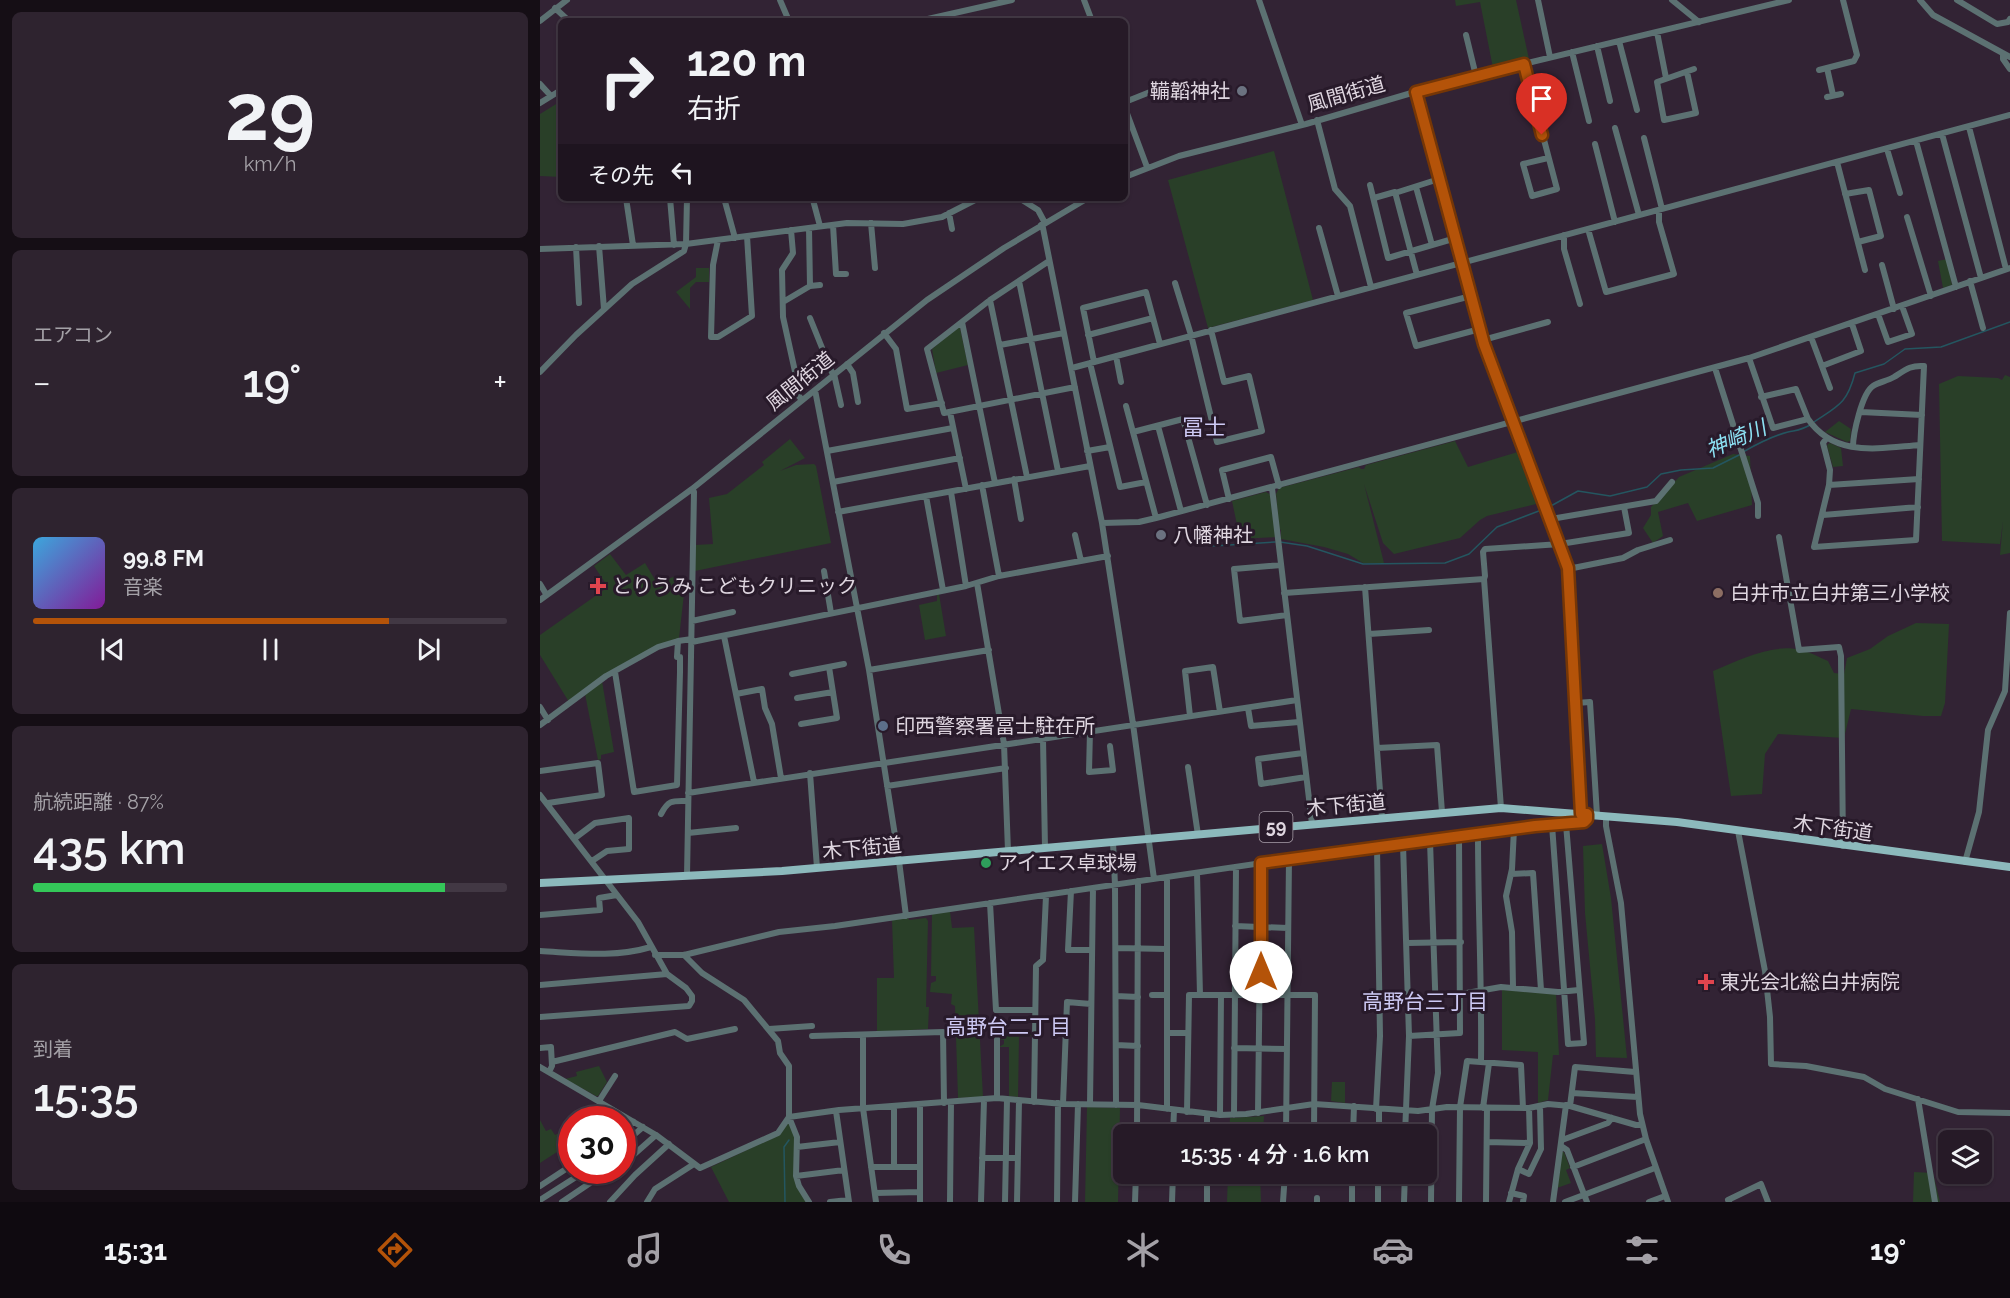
<!DOCTYPE html>
<html lang="ja">
<head>
<meta charset="utf-8">
<style>
  body { margin:0; font-family:Raleway,"Noto Sans JP",sans-serif; background:#2e232f; color:#f1f3f6; height:100vh; display:flex; flex-direction:column; font-size:22px; white-space:nowrap }
  * { box-sizing:border-box; margin:0 }
  p { font-size:20px; color:#a4a1a7 }
  .icon { flex:none; width:33px; height:33px; fill:none; stroke:currentColor; stroke-width:2; stroke-linecap:round; stroke-linejoin:round }
  .map { position:relative; flex:1; overflow:hidden }
  .sheet { display:flex; flex-direction:column; gap:12px; padding:12px; background:#150e15; width:540px }
  .sheet>* { flex:none }
  .top-card { position:absolute; left:18px; top:18px; width:570px; height:183px; border-radius:9px; box-shadow:0 2px 4px #0004,0 0 0 2px #423844; background:#261a27; color:#f1f3f6; overflow:hidden }
  .fabs { position:absolute; left:1398px; top:1130px; display:grid; gap:12px }
  .fabs a { display:grid; place-items:center; width:54px; height:54px; border-radius:9px; background:#261a27; box-shadow:0 2px 4px #0004,0 0 0 2px #423844; font-size:30px }
  .speed { position:absolute; left:18px; top:1106px; display:flex; gap:12px; font-size:30px; font-weight:700; text-align:center }
  .speed>* { display:grid; place-content:center; width:78px; height:78px; border-radius:50%; background:#261a27; box-shadow:0 2px 4px #0004,0 0 0 2px #423844; line-height:1 }
  .speed .limit { border:9px solid #d22; background:#fff; color:#111 }
  .pin { position:absolute; display:grid; place-items:center; width:51px; height:51px; color:#fff; margin:-62px -26px; border-radius:50% 50% 50% 0; rotate:-45deg; box-shadow:0 0 6px #0007 }
  .pin .icon { rotate:45deg }
  .me { position:absolute; width:66px; margin:-33px; rotate:0deg; stroke-linejoin:round; filter:drop-shadow(0 0 4px #0008) }
  .turn { display:flex; align-items:center; gap:21px; height:126px; padding:0 30px; font-size:27px }
  .turn .icon { width:78px; height:78px; stroke-width:2.5 }
  .turn b { display:block; font-size:42px; line-height:51px }
  .then { display:flex; align-items:center; height:57px; padding:0 30px; background:#0003; gap:12px; font-size:22px }
  .big { font-size:45px; font-weight:600; line-height:1.1 }
  .sheet .widget { flex:1; display:flex; flex-direction:column; justify-content:center; gap:9px; min-width:0; padding:0 21px; border-radius:9px; background:#2e232f }
  .sheet .dial { align-items:center; gap:0 }
  .dial b { font-size:78px; line-height:1 }
  .song { display:flex; align-items:center; gap:18px }
  .cover { width:72px; height:72px; border-radius:9px; background:linear-gradient(135deg,hsl(200 70% 55%),hsl(290 70% 35%)) }
  .played { height:6px; border-radius:3px; background:linear-gradient(90deg,#b45309 75%,#423844 75%) }
  .keys { display:flex; justify-content:space-around; direction:ltr }
  .heat { display:flex; justify-content:space-between; align-items:center; font-size:33px; direction:ltr }
  .charge { height:9px; border-radius:4px; background:linear-gradient(90deg,#34c759 87%,#423844 0) }
  .trip { position:absolute; left:573px; top:1124px; width:324px; height:60px; border-radius:9px; background:#261a27; box-shadow:0 2px 4px #0004,0 0 0 2px #423844; font-weight:600; line-height:60px; text-align:center }
  .tab-bar { display:flex; height:96px; justify-content:space-around; align-items:center; background:#0f0a10; color:#a4a1a7 }
  .tab-bar .icon { width:42px; height:42px }
  .tab-bar .on { color:#b45309 }
  .tab-bar b { font-size:27px; color:#f1f3f6 }
  main { display:flex; flex:1; min-height:0 }
  .map>svg:first-child { display:block }
  .green { fill:#293f28 }
  .lines { fill:none; stroke-linecap:round; stroke-linejoin:round }
  .stream { stroke:#245660; stroke-width:1.5 }
  .minor { stroke:#5c7172; stroke-width:6 }
  .major { stroke:#8cb9bc; stroke-width:8 }
  .route-casing { stroke:#753606; stroke-width:15 }
  .route { stroke:#b45309; stroke-width:10 }
  .worship-dot { fill:#6b7280; stroke:#281a2a; stroke-width:2 }
  .health-dot { fill:#e0444e; stroke:#281a2a; stroke-width:2 }
  .education-dot { fill:#8d6e63; stroke:#281a2a; stroke-width:2 }
  .service-dot { fill:#5c6f8a; stroke:#281a2a; stroke-width:2 }
  .leisure-dot { fill:#2e9e5b; stroke:#281a2a; stroke-width:2 }
  .labels { text-anchor:middle; stroke-width:6; stroke-linejoin:round; paint-order:stroke }
  .shield { fill:#281a2a; stroke:#a89ea9; stroke-width:1.5 }
  .shield-label { font-size:18px; font-weight:bold; fill:#dfd6e0 }
  .poi-label { font-size:20px; fill:#dfd6e0; stroke:#281a2a; text-anchor:start }
  .street-label { font-size:20px; fill:#dfd6e0; stroke:#281a2a }
  .water-label { font-size:21px; font-style:italic; fill:#8ce1f3; stroke:#281a2a }
  .neighbourhood-label { font-size:21px; fill:#cdc9f4; stroke:#281a2a }
  .quarter-label { font-size:22px; fill:#cdc9f4; stroke:#281a2a }
</style>
</head>
<body>
<main>
<section class="sheet">
<div class="widget dial"><b>29</b><p>km/h</p></div>
<div class="widget"><p>エアコン</p>
<div class="heat"><a>−</a><b class="big">19°</b><a>+</a></div>
</div>
<div class="widget">
<div class="song"><i class="cover"></i><div><b>99.8 FM</b><p>音楽</p></div></div>
<div class="played"></div>
<div class="keys"><svg class="icon" aria-label="previous" viewBox="0 0 24 24"><path d="M18 5L8 12l10 7zM5 5v14"/></svg><svg class="icon" aria-label="pause" viewBox="0 0 24 24"><path d="M8 5v14M16 5v14"/></svg><svg class="icon" aria-label="next" viewBox="0 0 24 24"><path d="M6 5l10 7-10 7zM19 5v14"/></svg></div>
</div>
<div class="widget"><p>航続距離 · 87%</p><b class="big">435 km</b><div class="charge"></div></div>
<div class="widget"><p>到着</p><b class="big">15:35</b></div>
</section>
<div class="map">
<svg width="1470" height="1202" viewBox="0 0 1470 1202">
  <rect width="100%" height="100%" fill="#322334"/>
  <!-- green -->
  <path class="green" d="M915,0H976L989,59L953,68L940,2L916,6Z
    M21,101V177L0,176V114Z
    M734,151L773,300L668,328L628,180Z
    M1407,259L1412,285L1403,288L1398,261Z
    M156,268H169V282H156L150,288V309L136,292L156,277Z
    M418,327L420,328L428,365L396,373L392,349Z
    M1465,375L1470,377V553L1460,555L1463,521L1460,544L1402,541L1399,384L1418,376L1458,378L1462,380Z
    M1299,421L1311,429L1310,441L1307,442L1285,432Z
    M250,439L265,458L240,471L256,465L274,464L276,466L291,543L155,571V545L173,544L169,498L187,494L224,465L222,462Z
    M915,441L928,467L981,451L1000,503L947,516L940,520L920,538L854,554L843,543L824,484L844,563H823L808,554L784,547L741,539V530L739,529L736,494L739,488L819,467L821,469H824L826,465Z
    M1290,443L1301,448L1303,466L1293,467L1287,446L1288,444Z
    M1193,454L1210,456L1212,505L1157,521L1148,503L1118,512L1123,536L1113,543L1103,528L1111,515V507L1139,477Z
    M726,492L731,495L737,537L700,539L692,501Z
    M70,554L86,575L105,563L117,583L136,576L139,591L144,594L139,638L117,646L29,702L0,655V635L68,587L54,566Z
    M397,594H399L406,636L385,640L379,605L397,601Z
    M1376,623L1409,624L1405,703L1401,716H1383L1311,709L1304,738L1238,734L1225,754L1222,794L1191,796L1173,671C1200,660 1232,643 1261,650C1270,652 1279,657 1288,661L1294,673L1304,674L1307,658L1330,649L1348,636Z
    M62,681L74,752L61,755V759L58,760L45,694Z
    M1062,844L1071,898L1087,1058L1056,1057L1055,1019L1045,913L1043,846Z
    M410,911L412,928L434,927L443,1097L418,1098L415,1006L411,1004L412,994L390,992L391,983L396,981V976H391L392,914Z
    M368,917L369,920L386,918L388,921L386,1007H389L388,1029L337,1032V978H354L352,920Z
    M962,990L1016,994L1019,1055H1013L1008,1100L998,1103V1052L962,1050Z
    M492,1033V1036L479,1037L478,1097L469,1096V1047H459L464,1044V1040L459,1039L460,1036Z
    M59,1066L67,1082L58,1096H56L25,1079L37,1076L36,1072Z
    M792,1082H805V1103L791,1101Z
    M547,1107L580,1108L578,1202H545Z
    M724,1116L723,1134H689L690,1118Z
    M0,1120L6,1131L11,1129L15,1135L32,1126L31,1143L0,1163Z
    M248,1121L255,1137L254,1176L266,1202H189L171,1167L237,1136Z
    M1022,1152H1024L1030,1168L1026,1170L1031,1183L1017,1188Z
    M1374,1172L1393,1173L1400,1202H1373Z
    M688,1173H720L721,1202H687Z"/>
  <g class="lines">
    <!-- stream -->
    <path class="stream" d="M1274,422C1298,406 1307,404 1315,373L1344,364L1365,349L1401,347L1470,322
      M1203,452C1217,444 1232,436 1248,432C1257,430 1262,430 1270,425
      M1009,507L1038,491L1070,496L1107,487L1121,474L1141,470L1173,468L1199,455
      M740,542L767,546L823,564L905,563L929,554L957,527L1004,509
      M673,546L735,542
      M245,1202L244,1147L249,1140"/>
    <!-- minor -->
    <path class="minor" d="M240,0L249,21
      M544,0L552,21
      M719,0L762,125
      M998,0L1010,57
      M1132,0L1159,22
      M1380,0L1393,15L1470,57
      M1417,0L1457,24L1468,22L1470,19
      M15,8L29,21
      M0,21L27,0
      M379,21L472,0
      M1117,32L1126,78
      M926,35L936,76
      M1079,41L1097,110
      M1057,46L1070,101
      M1032,52L1049,121
      M1463,54V59L1470,69
      M984,64L1017,189L992,196L983,164L1008,158
      M1287,68L1293,95
      M1279,70L1314,61L1317,55L1303,0
      M1147,72L1156,113L1124,120L1117,82L1154,69
      M0,84L11,96
      M876,92L944,344L1028,569L1041,814
      M1287,97L1301,94
      M585,102L610,92
      M0,103L21,90
      M585,108L607,167
      M777,120L795,189L810,206L831,287
      M1429,127L1466,269
      M1075,128L1099,215
      M1402,134L1441,278
      M1104,138L1122,209
      M1376,141L1416,287
      M1055,144L1075,222
      M1347,149L1360,193
      M1297,162L1325,270
      M585,177L639,156L766,124L909,82L1249,0
      M830,185L848,258L916,238
      M876,187L892,245
      M855,193L899,179
      M1305,194L1329,190L1341,236L1318,242
      M86,198L93,245
      M130,198L134,245
      M184,198L195,238
      M279,198L273,200L280,226
      M479,198L498,210L505,223
      M834,198L855,192L877,275
      M409,213L412,229
      M1367,217L1391,296
      M331,223L335,268
      M293,225L296,274H306
      M501,225L503,228L562,523L593,724L614,879
      M269,228L270,286
      M779,228L798,296
      M1048,229L1066,292L1134,274L1119,222V210
      M251,230L253,253L242,270L243,317L256,376L253,389L262,400
      M1024,235V249L1040,304
      M178,240L173,265L171,337H178L212,316L207,236
      M59,246L64,309
      M36,247L39,303
      M0,249L146,244L307,223L363,224L402,217L439,198
      M509,261L450,300L387,349L404,413L535,387
      M1342,265L1354,309
      M479,281L518,471
      M1430,281L1443,328
      M635,283L651,335
      M931,296L866,313L876,346L940,329
      M450,300L487,477
      M243,302L270,286L280,285
      M1338,314L1348,342L1372,334L1362,306
      M270,318L293,375
      M422,322L455,483
      M344,333L356,349L367,409L402,403
      M548,335L613,318
      M651,335L677,442L722,431L709,376L684,382L671,330
      M1271,337L1290,388
      M943,340L1008,322
      M460,345L524,333
      M576,356L581,382
      M1209,358L1233,428L1268,419C1295,458 1339,448 1380,445
      M554,362L543,308L606,292L620,344
      M550,363L580,487L606,482
      M307,364L313,373L318,402
      M1282,366L1321,351L1312,324
      M532,368L1470,115
      M1175,368L1218,503V516
      M0,372L36,335L92,284L144,251L146,244L147,198
      M294,374L301,405
      M275,390L329,670L359,861L366,916
      M1221,397L1256,389L1268,419
      M586,406L616,518
      M410,412L426,489
      M1321,412L1382,415
      M618,426L641,511
      M593,432L643,419L667,505
      M1286,439L1283,443L1290,470L1289,485L1274,547L1376,540L1384,366C1370,365 1365,370 1354,377C1347,381 1339,382 1333,386C1322,393 1313,434 1313,447
      M287,451L413,428
      M547,451L570,447
      M474,479L481,519
      M293,482L420,458
      M442,485L459,576
      M1289,485L1379,479
      M732,488L772,824
      M411,492L426,586
      M386,496L403,590
      M689,499L682,470L731,457L739,486
      M298,512L550,466
      M1283,515L1378,507
      M1011,519L1116,501L1132,482
      M562,523L599,522L616,518L1209,358L1470,268
      M535,535L541,561
      M1239,537L1259,650L1299,647L1301,656L1303,846
      M741,565L694,569L700,621L747,615
      M1028,569L1083,558L1098,550L1130,540
      M284,571L291,613
      M944,579L961,808
      M437,583L464,744L468,851
      M0,584L6,594
      M825,587L842,818
      M744,593L944,579L945,576L943,552L945,549L1020,544L1089,533L1084,507
      M0,600L152,489L387,300L464,248L548,198
      M152,621L193,612
      M829,634L889,630
      M184,636L214,782
      M152,642L426,586L459,576L568,556
      M329,670L449,650
      M75,672L94,792L137,785L140,672V657H137L138,641
      M252,674L304,664
      M196,694L222,689L225,708L232,724L241,778
      M257,698L293,692
      M1036,703L1050,702L1057,815
      M0,707L8,720
      M708,708L711,726L759,722
      M650,716L645,671L673,667L680,712
      M261,724L297,718L289,667
      M0,725L66,676L118,647L138,641L152,639
      M550,731L549,772L573,770L570,746
      M503,739L505,848
      M837,748L897,745L902,812
      M763,753L718,759L721,784L766,777
      M648,767L658,835
      M0,771L58,763L62,795L8,803
      M270,773L277,868
      M347,786L466,768
      M148,793L757,700
      M0,795L98,922L127,974L146,988L152,996V1001L149,1006L0,1017
      M121,814C129,799 133,801 148,801
      M1066,816V826L1081,903L1100,1114L1106,1139L1128,1202
      M1012,825L1028,1044L1044,1043L1026,824
      M1198,831L1225,971L1230,1017L1231,1064L1266,1066L1324,1077L1345,1089L1418,1112L1470,1113
      M148,833L196,828
      M938,834C938,910 942,986 941,1062
      M35,838L55,823L89,818V849L67,851L52,861
      M890,841L898,1073L892,1109L891,1202
      M573,842L575,885L576,1105
      M863,844L869,1036L865,1134
      M1425,862L1439,812L1448,730L1465,691L1470,613
      M657,873L660,995
      M971,874L993,873L1001,990
      M147,876L154,492L152,489
      M531,891L528,950H552
      M450,903L456,1010H495
      M0,915L60,910L59,898L77,895
      M695,926L748,928
      M867,943L921,942
      M576,948L627,949
      M0,951C38,953 74,958 111,947
      M115,955H144L239,932L295,926L749,859L995,826L1044,822L1047,819V814
      M144,955L162,973L204,1000L238,1041L240,1053L249,1066V1117L257,1137L256,1176L259,1186L269,1202
      M0,985L127,974
      M973,987L972,932L966,896L972,869L974,829
      M921,994L961,987L1018,992L1039,990
      M612,995H627
      M576,996L598,997
      M229,1029L272,1026
      M627,1033H648
      M323,1035V1108L336,1202
      M272,1036L403,1032L404,1103
      M869,1036L920,1033L919,836
      M576,1045L598,1046
      M0,1048L11,1047L12,1066L9,1072
      M694,1048L747,1049
      M12,1062L135,1032L147,1039L195,1029
      M0,1067L116,1135L160,1168L238,1133L249,1117L299,1110L457,1098L523,1104L598,1105L680,1115L706,1114L774,1104L878,1111L907,1107L989,1108L1008,1104L1030,1106L1096,1125H1102
      M1032,1093L1098,1097
      M457,1098V1037
      M1378,1099L1395,1202
      M59,1101L75,1076
      M494,1102L496,966L503,960L506,896
      M380,1104V1202
      M523,1104L527,1002L551,1004
      M550,1104L553,888
      M354,1106V1167
      M1030,1106L1035,1067L1095,1072
      M943,1108L949,1063
      M627,1109V877
      M836,1109L840,1036L837,847
      M296,1111L309,1202
      M647,1112L649,995H775L774,1134
      M718,1113L721,863
      M680,1115L681,995
      M694,1115L696,867
      M82,1130L94,1122
      M597,1134L598,881
      M633,1134L634,1110
      M667,1134V1115
      M746,1134L749,859
      M813,1134L814,1106
      M839,1134V1109
      M1022,1140L1068,1123L1072,1118
      M947,1142L990,1143
      M82,1145L103,1127
      M1021,1146L1027,1150L1047,1202
      M257,1147L300,1142
      M442,1158H477
      M82,1165L116,1135
      M331,1167H380
      M1033,1167L1106,1139
      M978,1169L989,1174L1001,1149L1000,1107
      M774,1173L773,1175L812,1176
      M256,1176L304,1170
      M0,1186L32,1165
      M335,1193L380,1192
      M971,1193L984,1196L983,1202
      M0,1200L47,1170
      M22,1202L62,1175L66,1180L77,1170
      M70,1202L95,1175L129,1144
      M107,1202L115,1189L154,1164
      M290,1202L308,1200
      M410,1202L411,1102
      M441,1202L444,1100
      M465,1202L467,1099
      M477,1202L479,1101
      M517,1202L518,1103
      M535,1202L538,1104
      M595,1202L596,1173
      M632,1202L633,1173
      M667,1202V1173
      M743,1202L745,1173
      M777,1202V1198
      M812,1202V1173
      M838,1202V1173
      M864,1202L865,1173
      M919,1202L920,1107L927,1061L981,1065L983,1108
      M946,1202L947,1108
      M969,1202L978,1169L990,1143L989,1108
      M1013,1202L1026,1105
      M1025,1202L1115,1168
      M1109,1202L1125,1196
      M1189,1202L1188,1200L1221,1184L1228,1202"/>
    <!-- major -->
    <path class="major" d="M0,883L242,871L961,808L1137,822L1470,867"/>
  </g>
  <g class="lines">
    <defs>
      <path id="route" d="M721,972V863L995,826L1044,822L1047,819V814H1041L1028,568L944,344L876,92L984,64L1002,135"/>
    </defs>
    <!-- route casing -->
    <use href="#route" class="route-casing"/>
    <!-- route -->
    <use href="#route" class="route"/>
  </g>
  <!-- markers -->
  <g class="worship-dot">
    <circle cx="702" cy="91" r="6"/>
    <circle cx="621" cy="535" r="6"/>
  </g>
  <g class="health-dot">
    <path d="M55 577h6v6h6v6h-6v6h-6v-6h-6v-6h6z"/>
    <path d="M1163 973h6v6h6v6h-6v6h-6v-6h-6v-6h6z"/>
  </g>
  <circle class="education-dot" cx="1178" cy="593" r="6"/>
  <circle class="service-dot" cx="343" cy="726" r="6"/>
  <circle class="leisure-dot" cx="446" cy="863" r="6"/>
  <g class="labels">
    <!-- shield labels -->
    <rect class="shield" x="719.5" y="812" width="33" height="30" rx="4.5"/>
    <g class="shield-label">
      <text x="736" y="833">59</text>
    </g>
    <!-- poi labels -->
    <g class="poi-label">
      <text x="690" y="98" text-anchor="end">鞴韜神社</text>
      <text x="633" y="542">八幡神社</text>
      <text x="72" y="593">とりうみ こどもクリニック</text>
      <text x="1190" y="600">白井市立白井第三小学校</text>
      <text x="355" y="733">印西警察署冨士駐在所</text>
      <text x="458" y="870">アイエス卓球場</text>
      <text x="1180" y="989">東光会北総白井病院</text>
    </g>
    <!-- street labels -->
    <g class="street-label">
      <text transform="translate(806 94) rotate(-16)" y="7">風間街道</text>
      <text transform="translate(260 381) rotate(-39)" y="7">風間街道</text>
      <text transform="translate(806 805) rotate(-5)" y="7">木下街道</text>
      <text transform="translate(1293 828) rotate(8)" y="7">木下街道</text>
      <text transform="translate(322 848) rotate(-5)" y="7">木下街道</text>
    </g>
    <!-- water labels -->
    <g class="water-label">
      <text transform="translate(1196 439) rotate(-23)" y="7">神崎川</text>
    </g>
    <!-- neighbourhood labels -->
    <g class="neighbourhood-label">
      <text x="885" y="1009">高野台三丁目</text>
      <text x="468" y="1034">高野台二丁目</text>
    </g>
    <!-- quarter labels -->
    <g class="quarter-label">
      <text x="664" y="435">冨士</text>
    </g>
  </g>
</svg>
<div class="fabs">
<a><svg class="icon" aria-label="layers" viewBox="0 0 24 24"><path d="M12 4l9 5-9 5-9-5zM3 14l9 5 9-5"/></svg></a>
</div>
<div class="speed"><div class="limit">30</div></div>
<div class="pin" style="left:1002px;top:135px;background:#d93025"><svg class="icon" aria-label="arrive" viewBox="0 0 24 24"><path d="M6 21V4h12l-3 4 3 4H6"/></svg></div>
<svg class="me" style="left:721px;top:972px" viewBox="-20 -20 40 40"><circle r="19" fill="#fff"/><path d="M0-13L10 11 0 6-10 11z" fill="#b45309"/></svg>
<div class="trip">15:35 · 4 分 · 1.6 km</div>
<div class="top-card">
<div class="turn"><svg class="icon" aria-label="right" viewBox="0 0 24 24"><path d="M7 20v-9h11M14 6l5 5-5 5"/></svg><div><b>120 m</b>右折</div></div>
<div class="then">その先<svg class="icon" aria-label="left" viewBox="0 0 24 24"><path d="M17 20v-9H6M10 6l-5 5 5 5"/></svg></div>
</div>
</div>
</main>
<nav class="tab-bar">
<b>15:31</b>
<svg class="icon on" aria-label="directions" viewBox="0 0 24 24"><path d="M12 3l9 9-9 9-9-9zM9 14v-3h6M13 9l2 2-2 2"/></svg>
<svg class="icon" aria-label="music" viewBox="0 0 24 24"><path d="M9 18V5l10-2v13"/><circle cx="6" cy="18" r="3"/><circle cx="16" cy="16" r="3"/></svg>
<svg class="icon" aria-label="phone" viewBox="0 0 24 24"><path d="M5 4h4l2 5-3 2q2 4 5 5l2-3 5 2v4C11 20 4 13 5 4z"/></svg>
<svg class="icon" aria-label="climate" viewBox="0 0 24 24"><path d="M12 3v18M4 7l16 10M4 17L20 7"/></svg>
<svg class="icon" aria-label="car" viewBox="0 0 24 24"><path d="M5 17H2v-5l4-1 3-4h7l3 4 3 1v5h-3M9 17h6M6 11h13"/><circle cx="7" cy="17" r="2"/><circle cx="17" cy="17" r="2"/></svg>
<svg class="icon" aria-label="filters" viewBox="0 0 24 24"><path d="M4 7h16M4 17h16"/><circle cx="9" cy="7" r="2"/><circle cx="15" cy="17" r="2"/></svg>
<b>19°</b>
</nav>
</body>
</html>
